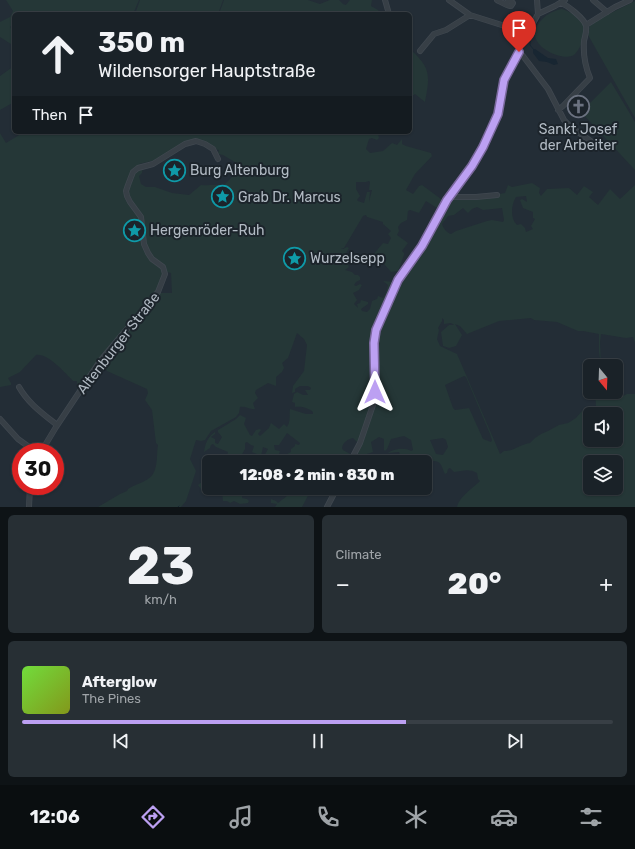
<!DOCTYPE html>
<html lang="en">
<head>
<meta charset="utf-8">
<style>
  body { margin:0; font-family:Rubik,sans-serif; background:#272f34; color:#f1f3f6; height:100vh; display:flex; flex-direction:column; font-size:15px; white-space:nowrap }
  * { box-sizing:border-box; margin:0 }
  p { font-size:13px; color:#9fa4a8 }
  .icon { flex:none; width:22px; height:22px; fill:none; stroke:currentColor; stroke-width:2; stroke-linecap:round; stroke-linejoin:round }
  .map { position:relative; height:507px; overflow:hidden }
  .details { display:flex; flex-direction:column; gap:8px; padding:8px; background:#0e1316; flex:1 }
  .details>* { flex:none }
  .banner { position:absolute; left:12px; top:12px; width:400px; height:122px; border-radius:6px; box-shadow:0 1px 3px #0004,0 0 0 1px #383f45; background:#1a2228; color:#f1f3f6; overflow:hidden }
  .needle { width:26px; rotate:161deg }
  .buttons { position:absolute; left:583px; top:359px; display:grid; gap:8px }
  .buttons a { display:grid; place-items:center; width:40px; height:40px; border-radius:6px; background:#1a2228; box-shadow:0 1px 3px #0004,0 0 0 1px #383f45; font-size:20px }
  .speed { position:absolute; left:12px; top:443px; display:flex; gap:8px; font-size:20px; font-weight:700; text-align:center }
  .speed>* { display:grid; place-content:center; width:52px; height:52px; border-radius:50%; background:#1a2228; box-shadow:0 1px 3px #0004,0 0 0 1px #383f45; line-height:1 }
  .speed .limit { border:6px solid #d22; background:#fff; color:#111 }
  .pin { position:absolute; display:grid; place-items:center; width:34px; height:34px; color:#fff; margin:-41px -17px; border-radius:50% 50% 50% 0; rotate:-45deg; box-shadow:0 0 4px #0007 }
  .pin .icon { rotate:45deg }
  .me { position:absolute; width:44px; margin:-22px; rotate:0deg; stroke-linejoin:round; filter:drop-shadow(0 0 3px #0008) }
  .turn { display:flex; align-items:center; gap:14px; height:84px; padding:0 20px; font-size:18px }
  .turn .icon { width:52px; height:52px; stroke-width:2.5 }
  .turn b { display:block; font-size:28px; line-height:34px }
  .then { display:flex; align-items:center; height:38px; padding:0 20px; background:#0003; gap:8px; font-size:15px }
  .big { font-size:30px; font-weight:800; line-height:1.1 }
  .details .widget { flex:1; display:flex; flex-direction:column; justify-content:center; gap:6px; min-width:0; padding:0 14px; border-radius:6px; background:#272f34 }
  .details .dial { align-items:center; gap:0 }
  .dial b { font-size:52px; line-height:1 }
  .song { display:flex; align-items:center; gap:12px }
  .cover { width:48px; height:48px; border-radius:6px; background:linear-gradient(135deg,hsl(100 70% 55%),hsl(70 70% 35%)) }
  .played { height:4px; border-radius:2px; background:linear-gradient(90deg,#bca0f2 65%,#383f45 65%) }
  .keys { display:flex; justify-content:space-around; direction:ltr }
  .heat { display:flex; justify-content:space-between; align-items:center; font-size:22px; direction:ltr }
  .details .tiles { flex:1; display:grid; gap:8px; grid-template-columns:1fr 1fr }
  .widget:last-child { grid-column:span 2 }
  .trip { position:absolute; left:202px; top:455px; width:230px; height:40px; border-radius:6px; background:#1a2228; box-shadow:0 1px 3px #0004,0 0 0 1px #383f45; font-weight:800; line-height:40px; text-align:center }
  .tab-bar { display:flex; height:64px; justify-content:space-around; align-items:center; background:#0a0e10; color:#9fa4a8 }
  .tab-bar .icon { width:28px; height:28px }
  .tab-bar .current { color:#bca0f2 }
  .tab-bar b { font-size:18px; color:#f1f3f6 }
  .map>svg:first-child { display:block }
  .green { fill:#253737; fill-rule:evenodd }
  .water { fill:#182632 }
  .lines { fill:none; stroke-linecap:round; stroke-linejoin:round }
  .stream { stroke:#182632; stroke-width:1 }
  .minor-casing { stroke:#404850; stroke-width:6 }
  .minor { stroke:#373f46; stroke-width:4.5 }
  .route-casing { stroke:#7a689d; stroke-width:10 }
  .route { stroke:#bca0f2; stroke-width:7 }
  .labels { text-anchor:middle; stroke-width:4; stroke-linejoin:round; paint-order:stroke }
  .poi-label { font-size:14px; fill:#b1bac3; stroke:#1c242b; text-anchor:start }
  .street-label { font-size:14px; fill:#b1bac3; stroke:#1c242b }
</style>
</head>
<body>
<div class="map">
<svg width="635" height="507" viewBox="0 0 635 507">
  <rect width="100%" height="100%" fill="#232d36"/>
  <!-- green -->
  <path class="green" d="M6,0H139L133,14H14V24L10,27L14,32V46L0,37V22L10,17L13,11Z
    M140,0H223L218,14H135Z
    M224,0H308L320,4L330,0H339L343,4L346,5L350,0H372L371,6L378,10L381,14H219Z
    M635,1V118L588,35L590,26L597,20Z
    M562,9C572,12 578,18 585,25C583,35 583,46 575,54C566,64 521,45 539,23C545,15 552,11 562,9Z
    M410,49C431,68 430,75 425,102L415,94L410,98Z
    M14,66V102L0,110V76Z
    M611,82L635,122V170L581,112Z
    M24,132H375L378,134L379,138L377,140L372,138L369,139L366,149L370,153L383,151L392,143L397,145L402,139V144L406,146L431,153L432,156L415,174L406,190L413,194L419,186L422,185L445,202L440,210L426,201L419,213L410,210L408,211L407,220L401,223L398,227L399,231L397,235L408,243L402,251L404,253V255L398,271L391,272L385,265L373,257V255L383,243L388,244L391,238L388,234L391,231L383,224V222L367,217L366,215L363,216L344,248L341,249H343L347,247L349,248L344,257L349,267L345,270L352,272L355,275H358L360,277V280L356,282L354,285L356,286L360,284L362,285L359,290L353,293L357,300L354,304L358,308L357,304L360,303L361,300L368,302V304L361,309L362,311L367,312L370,309L372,301L377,299L378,296L383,298C386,294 387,289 388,285L383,281L395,282L421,253L431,231L439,220L447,202L450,200L498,197L499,194L505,193L508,185L512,187L532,183L540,188L539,193L541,196L547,189L569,188L577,195L584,186L593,192L589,197L598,205L610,189L620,199L635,185V343L633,337L626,338L601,334L600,342L601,366L599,352V334L583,331H578L557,322L534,320L531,318L499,321L467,334L460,326L455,324L462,335L456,346L449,348L443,346L441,332L449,325H454L451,323L444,324V320L442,318V321L438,328L439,330L437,339L440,346L457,354L500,454L504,451C512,452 521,444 530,443L535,438L541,434L548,431L559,425L568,423L576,418L582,411L596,406L595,392H612L613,396L619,398L627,394H635V507H457C459,497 474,487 480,481L478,479L477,473C469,468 462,471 454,472L450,468L448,469L447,473L445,474C441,466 442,460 431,461L426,465L430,479L428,480L425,474V462H403L399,452L388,453C393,449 405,447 411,451L413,450L411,440L404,436L391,439L387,449L385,451L384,450V439L379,437L371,442L373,452L364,455L357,454L358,443L353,438C348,439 343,442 342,448L343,450L352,455L350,459C342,458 335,453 330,462H295L294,460L287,456V454L291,452V449L295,446V444L299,445L300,443L287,433L279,445H274L275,450L280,451L278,457L281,460L282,462H261L268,449L263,447L261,456L259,455L252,452L254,446L251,445L247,442L245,443V449L241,456H239L236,462L226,461L228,452L216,447L213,444L211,445L210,448L204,452C205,444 208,436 215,432V434L211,437L215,439V443L218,444L222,437L218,432V430L236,419L240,415L246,418L244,424L250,435L252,436L256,430L260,429L261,430L258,434L260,436L269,428L271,423L279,429L284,424L287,427C291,420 289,417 290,409L306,414H313V412C309,408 301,406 295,407V403L292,402L294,394L297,392L303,395H308L305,390H310L311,388L308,386H300L295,389V392L292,393L293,386L304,371L307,345L304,339L297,333L288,358L282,363L284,368L282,372L276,377V386L268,383L256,390L255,393L258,398L253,403L255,409C250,410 246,406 240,407L239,413L236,417L211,431L205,440L201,441L196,440L190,459L196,471L186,501L181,507H98L120,494L127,491L128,489C134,485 142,483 148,479C159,472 156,456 158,445L156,443L152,410L145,400L148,393L147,389L107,371L105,366L101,363L81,388L77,385V381H73C65,373 48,353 36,355L20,372L8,378L11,383V385L0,387V133L6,143ZM196,140L215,149L219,150V151L217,153L218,154L223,155L238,164L237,167L235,170V174L223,186C215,184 209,186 201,185L189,195L172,193L155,187H146L141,184L139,176L142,173L143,167L139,164L151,161H154ZM369,181L370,182L369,190H372L369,202L370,192H367L364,203L358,201L357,200L360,196L356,189V182H366ZM526,196L527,202L522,199L520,200L523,208L533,212V218L535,219L531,226L533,229L526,232L525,228L521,224L517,225C510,218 511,205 516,197ZM477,207L483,210L502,208L504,220L503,222L492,220L487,221L456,231L451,234C447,233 443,228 442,224L448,216L454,215L463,208L468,213L472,209ZM167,272L171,273L172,293H160ZM464,376L466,377L490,434L492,440L491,442L483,439L469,408L455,410L453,408L445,385ZM590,414H616V440H590ZM443,438L446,440L448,447L443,455L436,454L430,440ZM590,462H616V488H590Z
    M209,463L208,488L206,490L207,492L204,493L198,485L203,481L201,477L203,465Z
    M216,488H256L255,494L242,496V498L247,499L249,501L248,503L240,504L234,501L230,503L227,501H223L222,492L218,491Z
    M284,488H311V490L302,507H275L277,504L271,503V499L276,501L278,503L287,496L286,494L281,491Z"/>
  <!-- water -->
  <path class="water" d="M535,49L548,58L556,59L558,64L554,65L547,62L539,61L533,53V50Z"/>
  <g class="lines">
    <!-- stream -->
    <path class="stream" d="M534,50L530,45L531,32L540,19
      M178,507L179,506"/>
    <defs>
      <path id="minor" d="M385,0L389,14
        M497,0C501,2 507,6 511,6L513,3L510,0L505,4
        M537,0L538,14
        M593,0L607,12
        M586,25L615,7L630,0
        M519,37L531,27L538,14L555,6L565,0
        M420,51L434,34L446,30L470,15
        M519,53L523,56L548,89L564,120L571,127L592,142L598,148
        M558,110L563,106L590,78C585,66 583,54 584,41C585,36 587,31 586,26C585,19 567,5 561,3
        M449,197H476L497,195
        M19,387C28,403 42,413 57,425
        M0,419L18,439L36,452
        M41,452L56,427L100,361L158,292L165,274L163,267L152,259L148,253L144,244L141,217L130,202L127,196L126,191L128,185L133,172L138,168L153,164L185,144L196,141L205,144L213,149L218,159
        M350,462L360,443L374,402L375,367L374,343L376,330L398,280L422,246L447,200L472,167L486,141L498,114L504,80L518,54L520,48L519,37L511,28L470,15L449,0
        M29,507L30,486
        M327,507L337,488"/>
    </defs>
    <!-- minor casing -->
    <use href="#minor" class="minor-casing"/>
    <!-- minor -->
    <use href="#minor" class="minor"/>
  </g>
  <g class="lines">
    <defs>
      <path id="route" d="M375,392L374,343L376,330L398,280L422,246L447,200L472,166L483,147L498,114L504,80L519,52"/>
    </defs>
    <!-- route casing -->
    <use href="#route" class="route-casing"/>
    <!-- route -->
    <use href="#route" class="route"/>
  </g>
  <!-- icons -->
  <defs>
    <symbol id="church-ring" viewBox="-11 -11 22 22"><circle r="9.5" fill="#1c242b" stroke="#6b7280" stroke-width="1.5"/><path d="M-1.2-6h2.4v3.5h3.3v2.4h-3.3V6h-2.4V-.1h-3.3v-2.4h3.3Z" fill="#6b7280"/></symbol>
    <symbol id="sight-ring" viewBox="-11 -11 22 22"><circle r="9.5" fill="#1c242b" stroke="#0f9aa8" stroke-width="1.5"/><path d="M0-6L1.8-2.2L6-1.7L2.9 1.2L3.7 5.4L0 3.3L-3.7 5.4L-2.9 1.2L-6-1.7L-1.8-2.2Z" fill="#0f9aa8"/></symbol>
  </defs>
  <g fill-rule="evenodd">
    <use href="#church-ring" x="566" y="94" width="25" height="25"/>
    <use href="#sight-ring" x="162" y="158" width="25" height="25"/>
    <use href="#sight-ring" x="210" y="184" width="25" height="25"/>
    <use href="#sight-ring" x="122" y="218" width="25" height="25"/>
    <use href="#sight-ring" x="282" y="246" width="25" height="25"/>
  </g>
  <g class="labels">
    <!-- poi labels -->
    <g class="poi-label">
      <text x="578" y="134" text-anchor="middle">Sankt Josef<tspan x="578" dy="16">der Arbeiter</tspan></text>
      <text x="190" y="175">Burg Altenburg</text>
      <text x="238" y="202">Grab Dr. Marcus</text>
      <text x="150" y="235">Hergenröder-Ruh</text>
      <text x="310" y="263">Wurzelsepp</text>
    </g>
    <!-- street labels -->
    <g class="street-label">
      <text transform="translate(118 343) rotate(-52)" y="5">Altenburger Straße</text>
    </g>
  </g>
</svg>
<div class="buttons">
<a><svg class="needle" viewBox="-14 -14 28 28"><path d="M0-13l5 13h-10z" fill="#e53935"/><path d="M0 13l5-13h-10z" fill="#9fa4a8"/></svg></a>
<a><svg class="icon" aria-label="sound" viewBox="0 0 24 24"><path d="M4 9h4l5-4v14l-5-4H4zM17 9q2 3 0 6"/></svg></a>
<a><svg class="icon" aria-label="layers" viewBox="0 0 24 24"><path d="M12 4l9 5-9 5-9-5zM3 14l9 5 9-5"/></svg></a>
</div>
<div class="speed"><div class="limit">30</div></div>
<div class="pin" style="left:519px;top:52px;background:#d93025"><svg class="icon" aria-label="arrive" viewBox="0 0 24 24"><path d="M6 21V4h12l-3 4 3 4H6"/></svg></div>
<svg class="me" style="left:375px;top:392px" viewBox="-20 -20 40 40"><path d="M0-17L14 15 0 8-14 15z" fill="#bca0f2" stroke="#fff" stroke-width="4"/></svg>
<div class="trip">12:08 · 2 min · 830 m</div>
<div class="banner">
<div class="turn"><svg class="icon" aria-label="ahead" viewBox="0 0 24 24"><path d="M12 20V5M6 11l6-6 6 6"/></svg><div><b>350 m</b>Wildensorger Hauptstraße</div></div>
<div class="then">Then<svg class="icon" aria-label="arrive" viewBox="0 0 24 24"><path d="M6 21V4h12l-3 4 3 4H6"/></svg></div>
</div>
</div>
<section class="details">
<div class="tiles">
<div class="widget dial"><b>23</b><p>km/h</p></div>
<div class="widget"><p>Climate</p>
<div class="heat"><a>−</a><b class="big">20°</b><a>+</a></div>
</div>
<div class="widget">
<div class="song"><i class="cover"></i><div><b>Afterglow</b><p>The Pines</p></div></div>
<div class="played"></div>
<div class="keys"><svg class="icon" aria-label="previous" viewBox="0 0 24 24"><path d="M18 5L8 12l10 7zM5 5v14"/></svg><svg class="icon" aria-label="pause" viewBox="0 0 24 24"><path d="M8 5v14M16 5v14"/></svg><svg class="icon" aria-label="next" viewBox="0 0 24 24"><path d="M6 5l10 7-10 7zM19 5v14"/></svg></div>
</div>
</div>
</section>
<nav class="tab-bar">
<b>12:06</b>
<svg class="icon current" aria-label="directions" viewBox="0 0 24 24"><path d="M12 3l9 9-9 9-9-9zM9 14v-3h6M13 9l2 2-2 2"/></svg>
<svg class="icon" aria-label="music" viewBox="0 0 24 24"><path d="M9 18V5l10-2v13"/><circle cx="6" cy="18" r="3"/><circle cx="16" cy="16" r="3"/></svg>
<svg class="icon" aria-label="phone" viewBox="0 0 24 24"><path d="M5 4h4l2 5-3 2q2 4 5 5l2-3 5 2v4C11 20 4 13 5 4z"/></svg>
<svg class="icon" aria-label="climate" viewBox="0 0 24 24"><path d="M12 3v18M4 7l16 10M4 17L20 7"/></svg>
<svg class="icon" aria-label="car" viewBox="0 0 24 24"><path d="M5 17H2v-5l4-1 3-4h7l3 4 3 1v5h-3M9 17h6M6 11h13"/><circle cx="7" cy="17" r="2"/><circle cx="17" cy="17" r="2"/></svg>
<svg class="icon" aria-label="filters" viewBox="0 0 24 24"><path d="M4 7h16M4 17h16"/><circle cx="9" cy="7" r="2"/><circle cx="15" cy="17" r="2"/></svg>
</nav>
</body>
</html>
